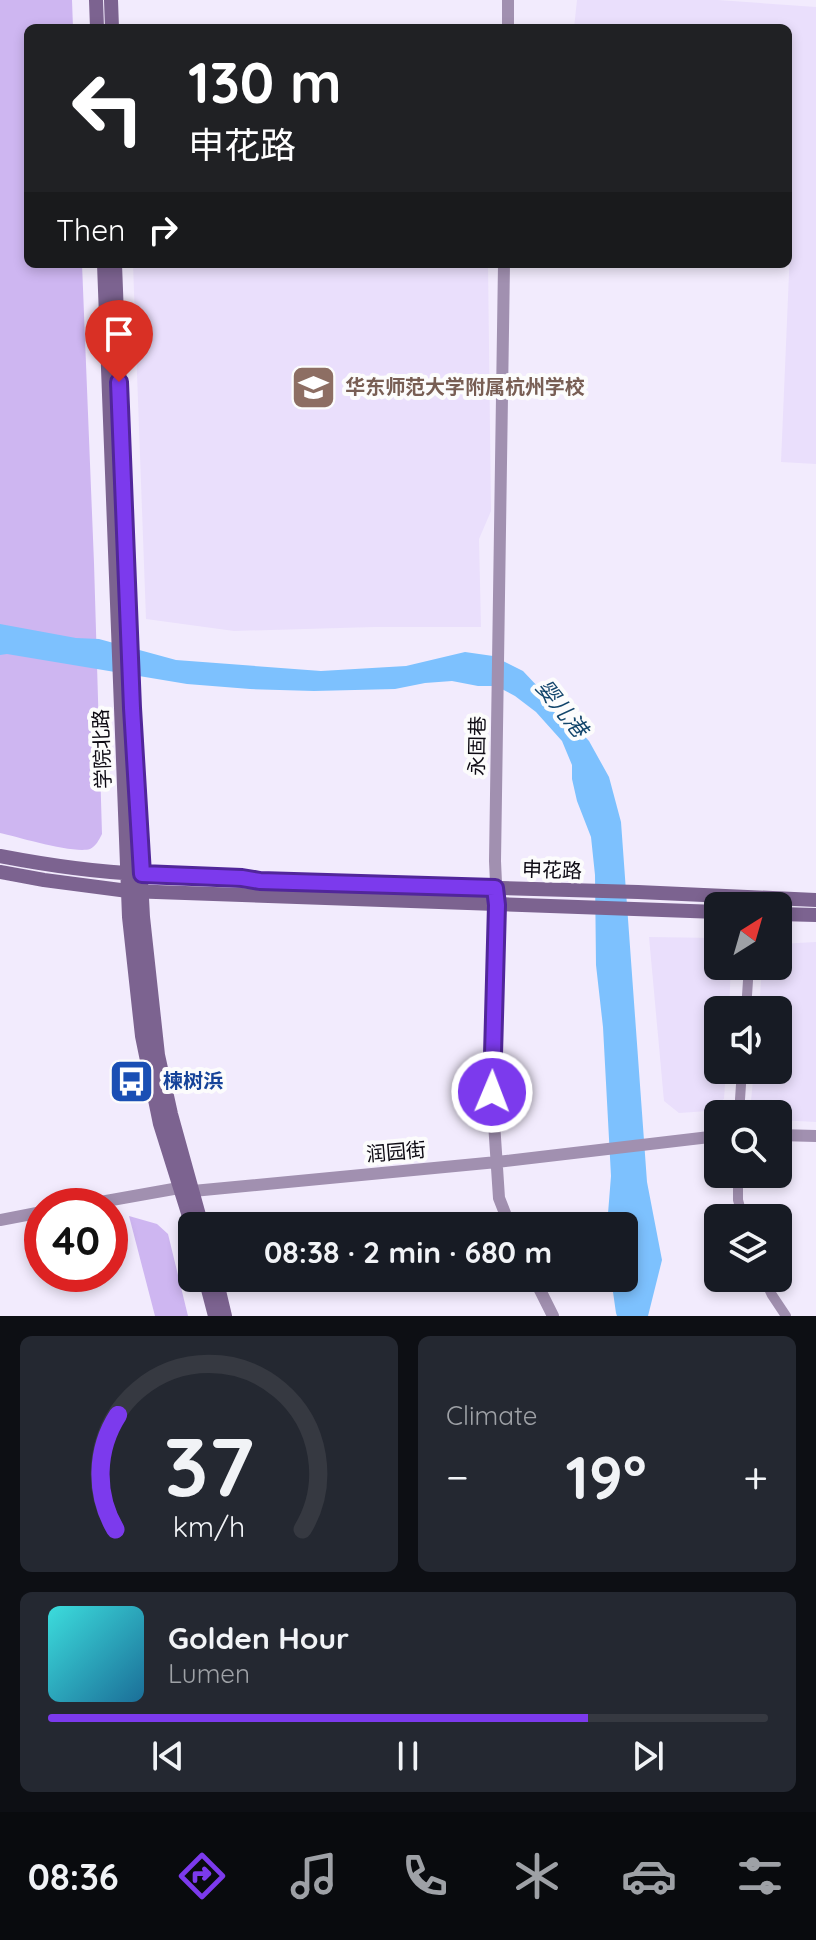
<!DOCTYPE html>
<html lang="en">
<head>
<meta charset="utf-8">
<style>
  body { margin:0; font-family:Quicksand,"Noto Sans SC",sans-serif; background:#242831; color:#f1f3f6; height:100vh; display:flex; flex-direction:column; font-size:30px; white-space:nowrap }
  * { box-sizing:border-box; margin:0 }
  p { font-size:26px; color:#9ea1a6 }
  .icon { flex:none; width:44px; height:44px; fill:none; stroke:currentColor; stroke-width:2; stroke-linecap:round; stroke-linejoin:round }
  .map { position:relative; height:1316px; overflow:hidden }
  .sheet { display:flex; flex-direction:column; gap:20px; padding:20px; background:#0d0f14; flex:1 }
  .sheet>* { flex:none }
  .hud { position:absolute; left:24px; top:24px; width:768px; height:244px; border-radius:12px; box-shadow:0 4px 12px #0003; background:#202124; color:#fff; overflow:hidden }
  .needle { width:52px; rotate:37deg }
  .fabs { position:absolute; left:704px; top:892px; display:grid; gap:16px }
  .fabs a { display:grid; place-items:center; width:88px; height:88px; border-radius:12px; background:#171b24; box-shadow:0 4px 12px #0003; font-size:40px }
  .speed { position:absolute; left:24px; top:1188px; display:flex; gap:16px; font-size:40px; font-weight:700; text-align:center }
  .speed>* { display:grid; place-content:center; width:104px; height:104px; border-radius:50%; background:#171b24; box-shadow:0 4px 12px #0003; line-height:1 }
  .speed .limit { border:12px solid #d22; background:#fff; color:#111 }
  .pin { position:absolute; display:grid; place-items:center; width:68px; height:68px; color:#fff; margin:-82px -34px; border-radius:50% 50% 50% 0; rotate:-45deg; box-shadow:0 0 8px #0007 }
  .pin .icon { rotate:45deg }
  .me { position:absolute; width:88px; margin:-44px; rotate:1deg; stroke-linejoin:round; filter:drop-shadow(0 0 6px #0008) }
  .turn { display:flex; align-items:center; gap:28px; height:168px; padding:0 32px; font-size:36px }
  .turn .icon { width:104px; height:104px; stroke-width:2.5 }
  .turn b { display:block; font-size:56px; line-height:68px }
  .then { display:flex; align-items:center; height:76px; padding:0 32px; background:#0003; gap:16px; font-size:30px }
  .big { font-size:60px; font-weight:800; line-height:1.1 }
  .sheet .card { flex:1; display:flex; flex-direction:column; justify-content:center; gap:12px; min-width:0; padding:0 28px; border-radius:12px; background:#242831 }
  .sheet .dial { align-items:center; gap:0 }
  .dial svg { height:208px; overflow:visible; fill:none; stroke:#363941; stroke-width:7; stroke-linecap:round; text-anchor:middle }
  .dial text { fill:#f1f3f6; stroke:none }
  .song { display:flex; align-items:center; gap:24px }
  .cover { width:96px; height:96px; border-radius:12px; background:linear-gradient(135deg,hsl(180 70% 55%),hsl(200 70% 35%)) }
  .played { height:8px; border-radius:4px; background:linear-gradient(90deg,#7c3aed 75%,#363941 75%) }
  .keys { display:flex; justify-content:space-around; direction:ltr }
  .heat { display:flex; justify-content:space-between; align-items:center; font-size:44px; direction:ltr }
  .sheet .tiles { flex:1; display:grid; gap:20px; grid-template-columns:1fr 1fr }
  .card:last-child { grid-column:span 2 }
  .trip { position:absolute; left:178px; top:1212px; width:460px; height:80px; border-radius:12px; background:#171b24; box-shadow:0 4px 12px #0003; font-weight:800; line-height:80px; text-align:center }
  .dock { display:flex; height:128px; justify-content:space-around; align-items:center; background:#090b0e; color:#9ea1a6 }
  .dock .icon { width:56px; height:56px }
  .dock .selected { color:#7c3aed }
  .dock b { font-size:36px; color:#f1f3f6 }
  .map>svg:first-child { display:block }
  .built { fill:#eadffc }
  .green { fill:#ceb6f1 }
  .water { fill:#7dc1fe }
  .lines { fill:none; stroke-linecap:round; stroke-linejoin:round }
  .minor { stroke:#a190b0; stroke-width:10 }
  .tertiary { stroke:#a190b0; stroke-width:12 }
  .secondary { stroke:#7c6390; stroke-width:14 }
  .route-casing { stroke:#51269a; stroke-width:20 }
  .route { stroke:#7c3aed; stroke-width:14 }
  .labels { text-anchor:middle; stroke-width:8; stroke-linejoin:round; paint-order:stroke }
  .education-label { font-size:20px; font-weight:bold; fill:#785e54; stroke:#fcfcfc; text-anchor:start }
  .street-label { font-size:20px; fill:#0d0a13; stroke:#fcfcfc }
  .transit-label { font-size:20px; font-weight:bold; fill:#164399; stroke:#fcfcfc; text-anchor:start }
  .water-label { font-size:22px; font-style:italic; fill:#12456b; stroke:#fcfcfc }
</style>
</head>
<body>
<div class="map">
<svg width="816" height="1316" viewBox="0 0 816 1316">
  <rect width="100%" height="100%" fill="#f2ebfd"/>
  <!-- built -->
  <path class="built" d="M577,0H718L816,7V464L781,462L790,250L788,249V28H574Z
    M133,264H488L491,511L479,539L481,627H374L234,631L146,619Z
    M649,937L718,938V966H731L729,1010H718V1070H726L724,1099L708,1111L679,1113L664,1101Z
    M816,942V1122L778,1120V1114H754L750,1111L754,1070H778V1010H759L762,966H778V944Z"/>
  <!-- green -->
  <path class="green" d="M0,0H72L73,28H28V264H82L94,563L102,834C99,840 96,846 90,849C74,854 18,837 0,833Z
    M129,1216L157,1224L168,1234L188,1316H155Z"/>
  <!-- water -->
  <path class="water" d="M0,624L76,638L99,639L176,660L321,671L406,666L465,652L493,656L523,671L589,741L609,777L621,822L647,1182L662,1260L648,1316H617L616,1313L611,1278H624V1226H607L611,1176L603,1027L596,965L595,875L591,837L577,801L572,779V765L562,741L536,712L515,696L496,686H478L452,681L425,683L395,689L314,691L250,689L187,684L7,654L0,655Z"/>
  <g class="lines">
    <!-- minor -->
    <path class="minor" d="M746,1010L749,966
      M739,1114L742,1070
      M738,1174V1200L743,1218
      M764,1278L772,1295L786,1316"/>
    <!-- tertiary -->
    <path class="tertiary" d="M508,28V0
      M504,264L495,861L497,905L492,1092L499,1198L510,1226
      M778,1135L816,1136
      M78,1206L179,1188L193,1191L497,1162L718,1136
      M0,1220L42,1212
      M534,1278L553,1316"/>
    <!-- secondary -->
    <path class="secondary" d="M96,0L97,28
      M111,0L112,28
      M104,264L129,917L142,1036L160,1124L192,1226
      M115,264L132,708L143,917L158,1055L171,1114L202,1226
      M0,856C47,865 94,872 142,874C181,876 221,875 260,881L638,892L816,900
      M0,872L44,880L128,891L718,912
      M778,914L816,915
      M205,1278L215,1316
      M216,1278L225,1316"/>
  </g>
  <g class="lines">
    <defs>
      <path id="route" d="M119,382L132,708L142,874L242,878L260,881L495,888L497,905L492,1092"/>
    </defs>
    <!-- route casing -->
    <use href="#route" class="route-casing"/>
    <!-- route -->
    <use href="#route" class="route"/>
  </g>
  <!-- icons -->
  <defs>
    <symbol id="school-square" viewBox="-11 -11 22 22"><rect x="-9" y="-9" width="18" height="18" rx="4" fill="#8d6e63" stroke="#fcfcfc"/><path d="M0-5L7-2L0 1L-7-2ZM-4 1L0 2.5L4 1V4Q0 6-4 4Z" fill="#fff"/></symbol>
    <symbol id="bus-square" viewBox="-11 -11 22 22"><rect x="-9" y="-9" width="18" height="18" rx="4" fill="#1a4fb4" stroke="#fcfcfc"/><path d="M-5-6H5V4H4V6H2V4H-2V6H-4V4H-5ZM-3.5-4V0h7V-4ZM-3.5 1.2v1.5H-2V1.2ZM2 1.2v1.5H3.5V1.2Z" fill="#fff"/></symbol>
  </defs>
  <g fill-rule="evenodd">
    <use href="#school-square" x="288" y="362" width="51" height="51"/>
    <use href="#bus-square" x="106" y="1056" width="51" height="51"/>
  </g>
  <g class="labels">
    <!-- education labels -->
    <g class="education-label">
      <text x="345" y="394">华东师范大学附属杭州学校</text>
    </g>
    <!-- street labels -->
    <g class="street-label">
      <text transform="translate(477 746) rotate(-89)" y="7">永固巷</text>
      <text transform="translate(102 749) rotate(-92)" y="7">学院北路</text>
      <text transform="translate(552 870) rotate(2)" y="7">申花路</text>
      <text transform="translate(396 1152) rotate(-5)" y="7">润园街</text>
    </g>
    <!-- transit labels -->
    <g class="transit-label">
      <text x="163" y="1088">楝树浜</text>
    </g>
    <!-- water labels -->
    <g class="water-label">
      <text transform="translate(562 708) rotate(51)" y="8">婴儿港</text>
    </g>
  </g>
</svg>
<div class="fabs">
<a><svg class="needle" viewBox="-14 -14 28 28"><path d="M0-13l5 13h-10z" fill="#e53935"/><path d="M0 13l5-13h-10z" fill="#9ea1a6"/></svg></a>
<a><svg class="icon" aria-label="sound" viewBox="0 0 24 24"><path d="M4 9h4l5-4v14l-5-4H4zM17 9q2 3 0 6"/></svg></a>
<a><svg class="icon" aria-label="search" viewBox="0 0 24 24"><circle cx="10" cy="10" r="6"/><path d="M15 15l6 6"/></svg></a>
<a><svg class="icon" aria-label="layers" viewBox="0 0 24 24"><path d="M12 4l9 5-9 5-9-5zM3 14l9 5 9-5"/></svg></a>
</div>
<div class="speed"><div class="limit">40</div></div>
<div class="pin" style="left:119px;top:382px;background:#d93025"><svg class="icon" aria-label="arrive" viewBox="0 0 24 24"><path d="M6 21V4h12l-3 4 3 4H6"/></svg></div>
<svg class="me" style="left:492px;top:1092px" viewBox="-20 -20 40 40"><circle r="17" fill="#7c3aed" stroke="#fff" stroke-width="3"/><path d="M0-11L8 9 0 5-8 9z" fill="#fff"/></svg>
<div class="trip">08:38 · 2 min · 680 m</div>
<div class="hud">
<div class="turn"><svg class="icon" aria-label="left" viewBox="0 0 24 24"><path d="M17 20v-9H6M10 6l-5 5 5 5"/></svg><div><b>130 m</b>申花路</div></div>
<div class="then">Then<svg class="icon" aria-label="right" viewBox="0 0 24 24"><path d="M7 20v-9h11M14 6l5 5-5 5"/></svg></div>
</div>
</div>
<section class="sheet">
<div class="tiles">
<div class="card dial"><svg viewBox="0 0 100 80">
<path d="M14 69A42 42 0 1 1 86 69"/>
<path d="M14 69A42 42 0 0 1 15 25" stroke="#7c3aed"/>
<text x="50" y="56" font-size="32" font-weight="700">37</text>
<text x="50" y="72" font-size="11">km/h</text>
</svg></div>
<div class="card"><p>Climate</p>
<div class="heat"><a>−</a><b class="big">19°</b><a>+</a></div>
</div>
<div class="card">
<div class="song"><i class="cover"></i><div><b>Golden Hour</b><p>Lumen</p></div></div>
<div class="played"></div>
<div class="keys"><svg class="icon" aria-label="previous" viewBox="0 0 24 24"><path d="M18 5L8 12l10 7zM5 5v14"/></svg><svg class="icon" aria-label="pause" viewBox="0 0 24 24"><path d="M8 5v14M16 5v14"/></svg><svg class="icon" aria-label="next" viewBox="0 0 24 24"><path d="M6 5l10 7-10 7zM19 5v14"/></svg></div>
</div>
</div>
</section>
<nav class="dock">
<b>08:36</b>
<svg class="icon selected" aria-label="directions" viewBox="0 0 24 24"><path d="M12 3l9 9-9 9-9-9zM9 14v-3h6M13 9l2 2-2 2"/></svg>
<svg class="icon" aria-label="music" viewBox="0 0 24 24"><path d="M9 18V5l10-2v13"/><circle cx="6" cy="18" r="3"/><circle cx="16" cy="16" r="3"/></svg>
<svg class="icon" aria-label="phone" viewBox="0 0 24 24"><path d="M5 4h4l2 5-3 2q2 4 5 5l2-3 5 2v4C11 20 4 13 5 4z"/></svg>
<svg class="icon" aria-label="climate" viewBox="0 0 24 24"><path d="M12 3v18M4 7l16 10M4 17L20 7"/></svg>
<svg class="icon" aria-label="car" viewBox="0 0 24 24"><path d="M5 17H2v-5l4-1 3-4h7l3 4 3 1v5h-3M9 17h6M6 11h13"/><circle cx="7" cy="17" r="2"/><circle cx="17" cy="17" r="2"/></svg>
<svg class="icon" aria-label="filters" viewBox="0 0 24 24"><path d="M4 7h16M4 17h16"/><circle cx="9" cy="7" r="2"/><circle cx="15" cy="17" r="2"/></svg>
</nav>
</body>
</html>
